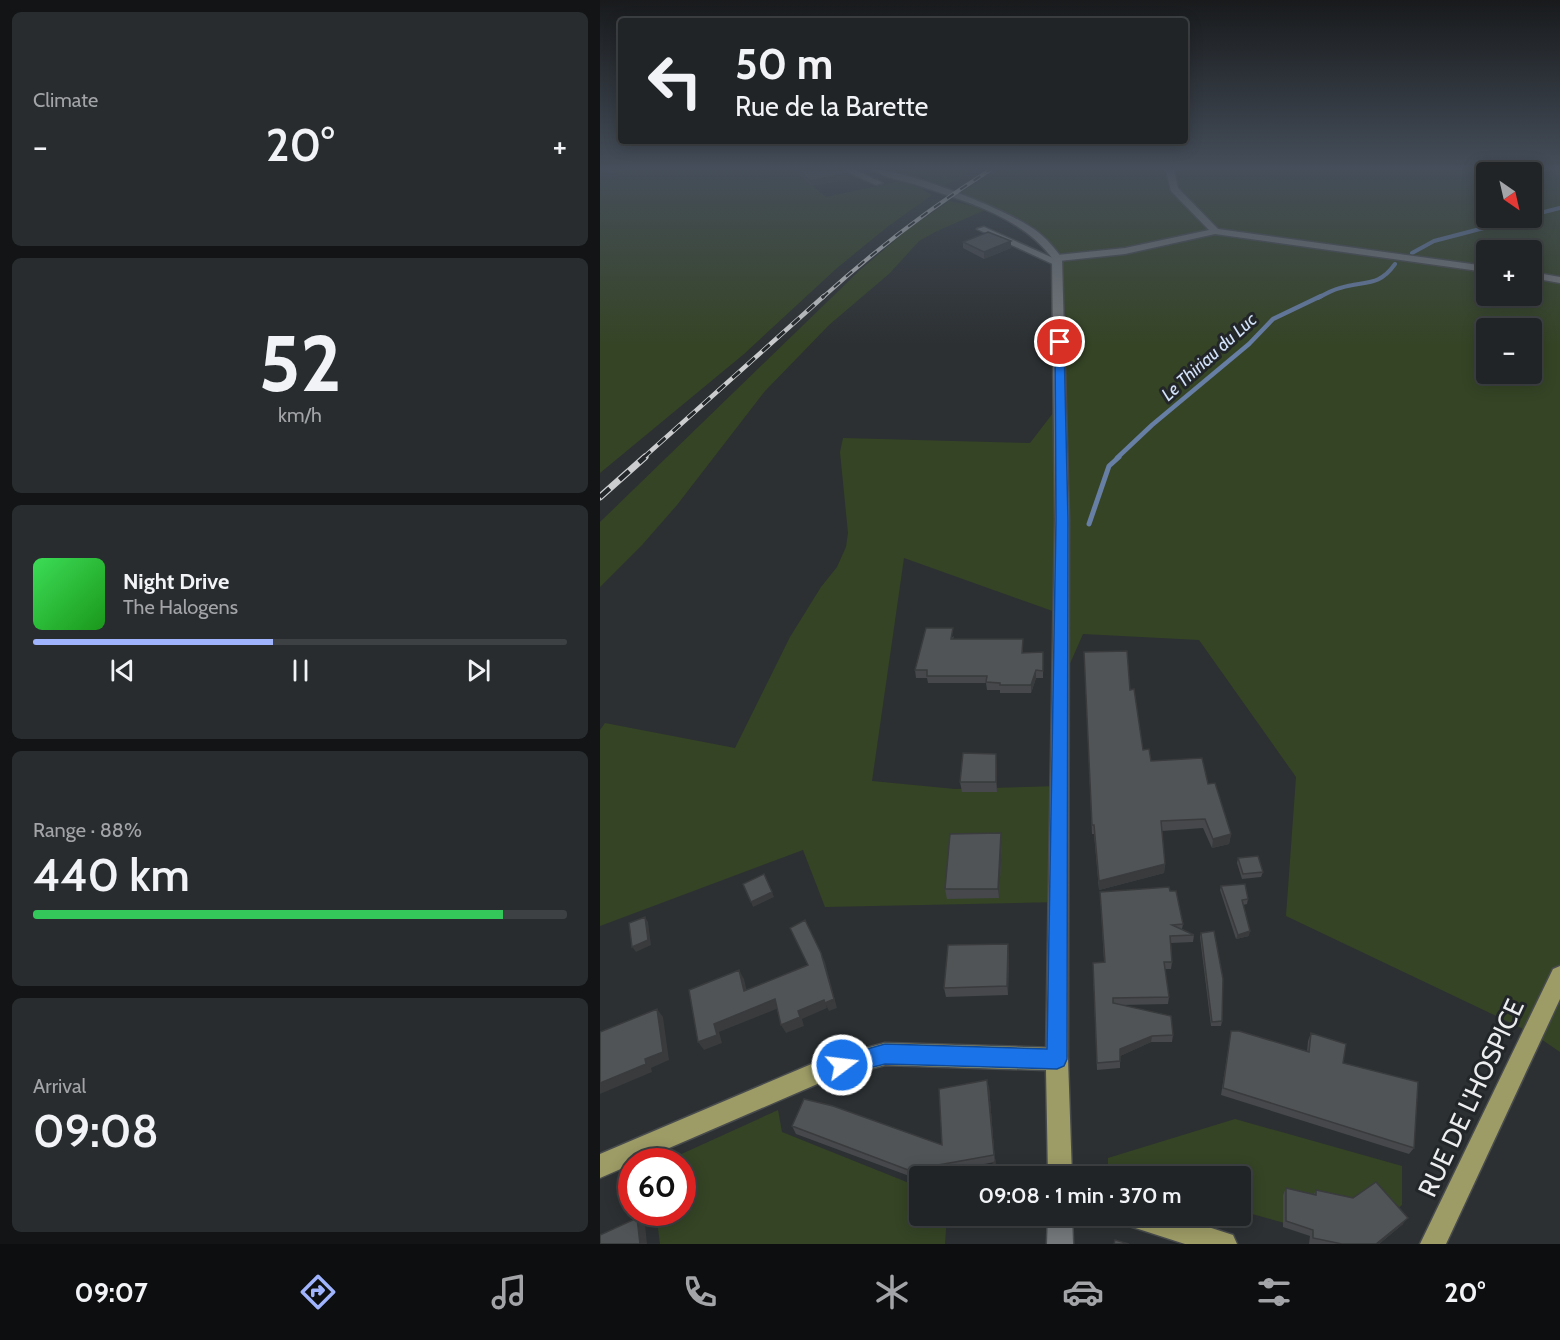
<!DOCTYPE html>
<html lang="en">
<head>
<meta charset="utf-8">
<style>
  body { margin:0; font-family:Cabin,sans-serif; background:#292c2e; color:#f1f3f6; height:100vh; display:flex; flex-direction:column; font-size:22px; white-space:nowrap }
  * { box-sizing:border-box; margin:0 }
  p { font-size:20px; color:#a2a4a7 }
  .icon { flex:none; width:33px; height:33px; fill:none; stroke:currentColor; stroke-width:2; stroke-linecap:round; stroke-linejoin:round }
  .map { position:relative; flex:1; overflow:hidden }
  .panel { display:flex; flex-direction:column; gap:12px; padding:12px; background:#121415; width:600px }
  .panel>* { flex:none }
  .top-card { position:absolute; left:18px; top:18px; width:570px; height:126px; border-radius:6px; box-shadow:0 3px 15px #0003,0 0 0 2px #3e4143; background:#212426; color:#f1f3f6; overflow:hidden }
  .needle { width:39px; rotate:146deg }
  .controls { position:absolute; left:876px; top:162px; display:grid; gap:12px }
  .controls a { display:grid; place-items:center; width:66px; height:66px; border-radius:6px; background:#212426; box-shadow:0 3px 15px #0003,0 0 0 2px #3e4143; font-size:30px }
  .speed { position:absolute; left:18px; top:1148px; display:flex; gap:12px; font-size:30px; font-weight:700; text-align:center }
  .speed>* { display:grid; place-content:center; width:78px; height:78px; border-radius:50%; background:#212426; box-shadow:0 3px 15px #0003,0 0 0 2px #3e4143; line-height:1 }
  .speed .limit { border:9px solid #d22; background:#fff; color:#111 }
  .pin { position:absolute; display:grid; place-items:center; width:51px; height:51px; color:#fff; margin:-26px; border:3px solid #fff; border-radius:50%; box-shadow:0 2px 6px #0007 }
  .me { position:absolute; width:66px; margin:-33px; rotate:75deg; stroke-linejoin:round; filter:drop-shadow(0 0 4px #0008) }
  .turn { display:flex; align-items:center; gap:21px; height:126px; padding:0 18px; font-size:27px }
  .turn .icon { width:78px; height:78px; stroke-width:2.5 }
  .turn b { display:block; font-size:42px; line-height:51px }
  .big { font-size:45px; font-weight:600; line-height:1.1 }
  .panel .tile { flex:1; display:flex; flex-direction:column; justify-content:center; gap:9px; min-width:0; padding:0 21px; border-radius:9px; background:#292c2e }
  .panel .dial { align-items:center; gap:0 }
  .dial b { font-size:78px; line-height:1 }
  .song { display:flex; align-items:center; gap:18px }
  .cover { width:72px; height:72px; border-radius:9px; background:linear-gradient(135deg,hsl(130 70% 55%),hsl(120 70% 35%)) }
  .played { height:6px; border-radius:3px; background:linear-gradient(90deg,#a0b3fd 45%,#3e4143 45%) }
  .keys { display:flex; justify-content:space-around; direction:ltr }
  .heat { display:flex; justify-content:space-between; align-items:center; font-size:33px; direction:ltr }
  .charge { height:9px; border-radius:4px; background:linear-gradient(90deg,#34c759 88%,#3e4143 0) }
  .trip { position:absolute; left:309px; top:1166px; width:342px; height:60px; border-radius:6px; background:#212426; box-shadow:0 3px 15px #0003,0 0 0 2px #3e4143; font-weight:600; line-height:60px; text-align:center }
  .tab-bar { display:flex; height:96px; justify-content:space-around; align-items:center; background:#0d0e0f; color:#a2a4a7 }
  .tab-bar .icon { width:42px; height:42px }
  .tab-bar .active { color:#a0b3fd }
  .tab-bar b { font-size:27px; color:#f1f3f6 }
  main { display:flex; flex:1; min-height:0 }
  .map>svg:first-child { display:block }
  .green { fill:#354425; fill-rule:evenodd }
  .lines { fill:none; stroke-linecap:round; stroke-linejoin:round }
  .stream-far2 { stroke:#677ea5; stroke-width:4 }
  .stream-far1 { stroke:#677ea5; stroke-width:4.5 }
  .stream { stroke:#677ea5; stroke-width:5 }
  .minor-casing { stroke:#484b4d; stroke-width:3 }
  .tertiary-casing { stroke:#484b4d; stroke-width:3 }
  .primary-casing { stroke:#484b4d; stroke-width:3 }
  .minor { fill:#74787b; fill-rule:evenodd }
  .tertiary { fill:#74787b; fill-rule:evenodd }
  .primary { fill:#9d9c66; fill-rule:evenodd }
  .rail-far2-casing { stroke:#cbcdcf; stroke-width:4 }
  .rail-far1-casing { stroke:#cbcdcf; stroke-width:4.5 }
  .rail-casing { stroke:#cbcdcf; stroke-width:7 }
  .rail-far2 { stroke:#232628; stroke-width:2; stroke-dasharray:8; stroke-linecap:butt }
  .rail-far1 { stroke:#232628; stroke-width:3; stroke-dasharray:10; stroke-linecap:butt }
  .rail { stroke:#232628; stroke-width:4.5; stroke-dasharray:13; stroke-linecap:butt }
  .wall { fill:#46484b }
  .shaded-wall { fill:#393b3d }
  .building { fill:#515457; stroke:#393b3d; stroke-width:1.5 }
  .route { fill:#1a73e8; stroke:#114b97; stroke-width:1.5 }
  .labels { text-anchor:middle; stroke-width:6; stroke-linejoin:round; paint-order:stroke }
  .far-water-label { font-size:18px; font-style:italic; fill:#d3e2fb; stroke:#232628 }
  .near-street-label { font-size:26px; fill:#ebedef; stroke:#232628 }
</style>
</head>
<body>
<main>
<section class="panel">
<div class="tile"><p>Climate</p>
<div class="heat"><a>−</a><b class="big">20°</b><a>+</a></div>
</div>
<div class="tile dial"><b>52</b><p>km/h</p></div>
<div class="tile">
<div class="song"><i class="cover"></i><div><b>Night Drive</b><p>The Halogens</p></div></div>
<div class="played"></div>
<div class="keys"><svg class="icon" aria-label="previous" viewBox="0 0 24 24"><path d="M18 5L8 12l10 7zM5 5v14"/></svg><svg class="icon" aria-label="pause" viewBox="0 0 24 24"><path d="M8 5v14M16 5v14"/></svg><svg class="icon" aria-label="next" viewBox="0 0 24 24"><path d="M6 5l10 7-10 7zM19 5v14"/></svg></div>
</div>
<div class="tile"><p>Range · 88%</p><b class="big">440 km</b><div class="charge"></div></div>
<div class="tile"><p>Arrival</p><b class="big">09:08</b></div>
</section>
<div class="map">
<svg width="960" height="1244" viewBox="0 0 960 1244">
  <rect width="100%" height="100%" fill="#2c3032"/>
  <!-- green -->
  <path class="green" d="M8,170H194L226,197L304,180L277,170H372L343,187L308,181L332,195L286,228L237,268L144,354L0,473V181L21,175Z
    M397,170H960V1052L932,1033L686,916L696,777L599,640L483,634L461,684V614L304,558L272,781L355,789L460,786L459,902L225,907L203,850L0,926V730L5,723L135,748L190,637L221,587L237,567L246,547L248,533L240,452L243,438L430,443L460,404L459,269L443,241L388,209L337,231L319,241L290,273L229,325L165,391L77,505L42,545L0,587V522L260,270L307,230L349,201L385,208L358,194ZM886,172H932V218H886ZM886,250H932V296H886ZM886,328H932V374H886Z
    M178,1110L182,1132L319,1187L320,1215H347L345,1244H60L56,1212H82V1161H66Z
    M635,1119L802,1166V1205L757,1243L641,1211L640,1176H508V1158Z"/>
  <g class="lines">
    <!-- stream-far2 -->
    <path class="stream-far2" d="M932,215L960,208
      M812,253L834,241L922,218
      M718,298C725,294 732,290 740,288C764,280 778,288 795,264"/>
    <!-- stream-far1 -->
    <path class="stream-far1" d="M517,458L552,425L649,344L673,319L721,296"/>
    <!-- stream -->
    <path class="stream" d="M489,524L509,466L519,457"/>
    <defs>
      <path id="minor" d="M243,170H255L283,183L276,185Z
        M566,170H574L578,188L618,229L886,266V272L615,234L525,254L459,261L462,263L457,266L377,229L384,227L453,258L457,255L525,248L609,230L571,191Z
        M932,272L960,277V283L932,278Z"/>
      <path id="tertiary" d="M273,170C308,170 399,207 429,226C443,234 452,245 462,258L469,520L468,1059L465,1067L457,1070L449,1067L446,1059L455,520L452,258C421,216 364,201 317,185C303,181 286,178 273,170Z
        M448,1215H472L473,1244H447Z"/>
      <path id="primary" d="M960,966V999L846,1244H820L953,969Z
        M285,1043L457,1048L465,1051L468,1059L472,1176H448L446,1070L285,1065L222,1082L39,1161H32V1164L0,1178V1154L221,1060Z
        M520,1215H571L633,1235L637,1244H585L523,1224Z"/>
    </defs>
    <!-- minor casing -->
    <use href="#minor" class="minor-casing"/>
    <!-- tertiary casing -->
    <use href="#tertiary" class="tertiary-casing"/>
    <!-- primary casing -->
    <use href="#primary" class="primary-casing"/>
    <!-- minor -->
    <use href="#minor" class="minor"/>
    <!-- tertiary -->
    <use href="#tertiary" class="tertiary"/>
    <!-- primary -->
    <use href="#primary" class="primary"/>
    <defs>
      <path id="rail-far2" d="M222,298C275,250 330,208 390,170"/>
      <path id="rail-far1" d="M43,458L224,296"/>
      <path id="rail" d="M0,497L45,457"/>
    </defs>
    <!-- rail-far2 casing -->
    <use href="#rail-far2" class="rail-far2-casing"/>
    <!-- rail-far1 casing -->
    <use href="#rail-far1" class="rail-far1-casing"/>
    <!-- rail casing -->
    <use href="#rail" class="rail-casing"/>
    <!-- rail-far2 -->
    <use href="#rail-far2" class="rail-far2"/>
    <!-- rail-far1 -->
    <use href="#rail-far1" class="rail-far1"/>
    <!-- rail -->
    <use href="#rail" class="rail"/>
  </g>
  <!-- wall -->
  <path class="wall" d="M195,170H244L249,179L211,186Z
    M411,241V248L384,259L363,248V242Z
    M354,636L353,639H423V653L443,652V678H436L431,693H400V690H387L386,683H328L327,678H316L315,670Z
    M484,652L530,690L543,750L551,761L608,784L631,834L629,844L612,848L603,828L562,831L565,864L564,873L499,890L494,834H492Z
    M397,764V792H362L360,782Z
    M401,833L402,842L399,898L347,899L345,889Z
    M638,858L663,872L661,877L642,879L637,863Z
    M621,886L648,899L647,904L643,905L649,936L636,939L620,890Z
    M570,891L583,924L582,929L594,935L593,942L571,943L572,962L571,969H565L569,997L568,1004L523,1005L573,1035L572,1042H551L520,1056V1068L497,1070L493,970L504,962L500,892Z
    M601,933L622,1021L621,1026H611L600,937Z
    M409,953L408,995L346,997L344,988Z
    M631,1031L707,1052L708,1041L711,1033L743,1063L814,1148L809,1154L621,1095Z
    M389,1087L395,1162L336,1173L335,1176H320V1180L196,1134L192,1126L342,1145Z
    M686,1188L714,1194L716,1190L803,1224L779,1244H709L710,1236L683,1227V1195Z"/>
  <!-- shaded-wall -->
  <path class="shaded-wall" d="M248,173L249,179L211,186L210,181Z
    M411,241V248L384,259V252Z
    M436,670V678L431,693V685Z
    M396,754L397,764V792L396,782Z
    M401,833L402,842L399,898L398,889Z
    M631,834L629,844L612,848L613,839Z
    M565,864L564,873L499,890V881Z
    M172,892L174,897L153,907L151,902Z
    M45,917L48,922L51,945L36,952L32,947Z
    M650,931L649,936L636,939L638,935Z
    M408,944L409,953L408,995L407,986Z
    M221,953L225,962L237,1008L229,1011L225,1003Z
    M139,970L144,979L149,1000L144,991Z
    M175,999L179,1008L119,1032L122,1043L104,1050L98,1042L114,1024Z
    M224,1000L227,1008L202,1019L204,1026L186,1033L181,1025L198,1011Z
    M57,1009L63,1017L69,1060L51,1068L52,1072L0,1094V1083Z
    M552,1036L551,1042L520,1056V1049Z
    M387,1080L389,1087L395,1162L394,1155Z
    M333,1166L336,1173L335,1176H330Z
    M37,1218L45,1224L47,1244H40Z
    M808,1218L803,1224L779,1244H776Z"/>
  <!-- building -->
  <path class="building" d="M199,170H244L248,173L210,181Z
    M388,232L411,241L384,252L363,242Z
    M326,628H353L351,639H423L422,653L443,652V671L436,670L431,685H400V683L386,682L387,676H327V670H315Z
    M527,651L530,690L534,689L543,750L549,749L551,761L602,758L608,784L615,783L631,834L613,839L605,819L561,821L565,864L499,881L494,825H492L484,652Z
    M363,753L396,754V782H360Z
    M401,833L398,889H345L350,834Z
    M658,856L663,872L643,874L638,858Z
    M164,874L172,892L151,902L143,884Z
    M645,884L648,899L642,900L650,931L638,935L621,886Z
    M569,887L570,891H576L583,924L572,925L594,935L570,936L572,962H564L569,997L513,998V1003L571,1016L573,1035L552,1036L520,1049V1061L497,1063L493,963L505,962L500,892Z
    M45,917L48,940L32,947L29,923Z
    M205,920L221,953L234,999L225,1003L224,1000L198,1011L200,1017L181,1025L175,999L114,1024L117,1035L98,1042L89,990L139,970L144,991L208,965L190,928Z
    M614,931L623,979L622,1021L612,1022L601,933Z
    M408,944L407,986L344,988L348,945Z
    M57,1009L63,1052L45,1059L46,1064L0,1083V1032Z
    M631,1031H639L709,1052L711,1033L746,1044L743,1063L818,1082L814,1148L623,1088Z
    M387,1080L394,1155L333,1166L330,1176H324L192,1126L204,1099L233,1106L342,1145L339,1089Z
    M395,1161L396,1176H385Z
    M776,1182L808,1218L776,1244H742L713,1238V1230L686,1221V1188L716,1195V1190L753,1198Z
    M37,1218L40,1244H0V1235Z
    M515,1240L529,1244H514Z"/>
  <!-- sky -->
  <linearGradient id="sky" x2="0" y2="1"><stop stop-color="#181a1c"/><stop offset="0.49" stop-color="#454e5a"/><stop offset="1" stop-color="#454e5a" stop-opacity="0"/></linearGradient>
  <rect width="960" height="345" fill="url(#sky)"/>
  <!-- route -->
  <path class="route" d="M460,339L464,342L468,520L467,1059L464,1066L457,1069L285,1064L242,1075L235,1072L232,1065L235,1058L285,1044L447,1049L456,520L455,342Z"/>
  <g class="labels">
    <!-- far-water labels -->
    <g class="far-water-label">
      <text transform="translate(609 357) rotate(-42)" y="6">Le Thiriau du Luc</text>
    </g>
    <!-- near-street labels -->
    <g class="near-street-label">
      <text transform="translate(871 1098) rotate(-65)" y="9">RUE DE L'HOSPICE</text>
    </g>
  </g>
</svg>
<div class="controls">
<a><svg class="needle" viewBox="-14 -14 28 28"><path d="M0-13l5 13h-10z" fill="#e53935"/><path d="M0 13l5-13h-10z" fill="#a2a4a7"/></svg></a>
<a>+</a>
<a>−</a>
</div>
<div class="speed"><div class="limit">60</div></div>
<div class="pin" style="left:460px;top:342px;background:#d93025"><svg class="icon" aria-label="arrive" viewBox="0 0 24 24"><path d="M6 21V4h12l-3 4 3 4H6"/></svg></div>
<svg class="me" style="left:242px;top:1065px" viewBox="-20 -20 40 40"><circle r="17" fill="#1a73e8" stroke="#fff" stroke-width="3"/><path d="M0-11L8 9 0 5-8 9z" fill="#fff"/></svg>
<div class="trip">09:08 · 1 min · 370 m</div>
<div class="top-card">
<div class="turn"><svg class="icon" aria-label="left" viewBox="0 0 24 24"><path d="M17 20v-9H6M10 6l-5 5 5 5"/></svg><div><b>50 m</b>Rue de la Barette</div></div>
</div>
</div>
</main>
<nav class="tab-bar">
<b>09:07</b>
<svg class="icon active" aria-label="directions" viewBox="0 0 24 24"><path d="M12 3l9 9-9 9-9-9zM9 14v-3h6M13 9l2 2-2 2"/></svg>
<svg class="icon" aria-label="music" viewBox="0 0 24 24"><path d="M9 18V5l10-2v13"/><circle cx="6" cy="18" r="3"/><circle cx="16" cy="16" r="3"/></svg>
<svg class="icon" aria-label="phone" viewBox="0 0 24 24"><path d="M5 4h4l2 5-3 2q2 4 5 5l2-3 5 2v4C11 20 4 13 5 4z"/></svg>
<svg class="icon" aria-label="climate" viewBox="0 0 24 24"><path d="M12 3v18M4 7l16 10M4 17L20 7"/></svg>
<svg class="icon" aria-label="car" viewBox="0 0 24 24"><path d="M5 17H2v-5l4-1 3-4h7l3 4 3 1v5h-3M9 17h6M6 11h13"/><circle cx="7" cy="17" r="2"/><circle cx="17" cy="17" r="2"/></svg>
<svg class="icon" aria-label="filters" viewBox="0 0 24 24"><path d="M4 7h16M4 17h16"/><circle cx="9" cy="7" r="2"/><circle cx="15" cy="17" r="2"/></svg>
<b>20°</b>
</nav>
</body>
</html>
